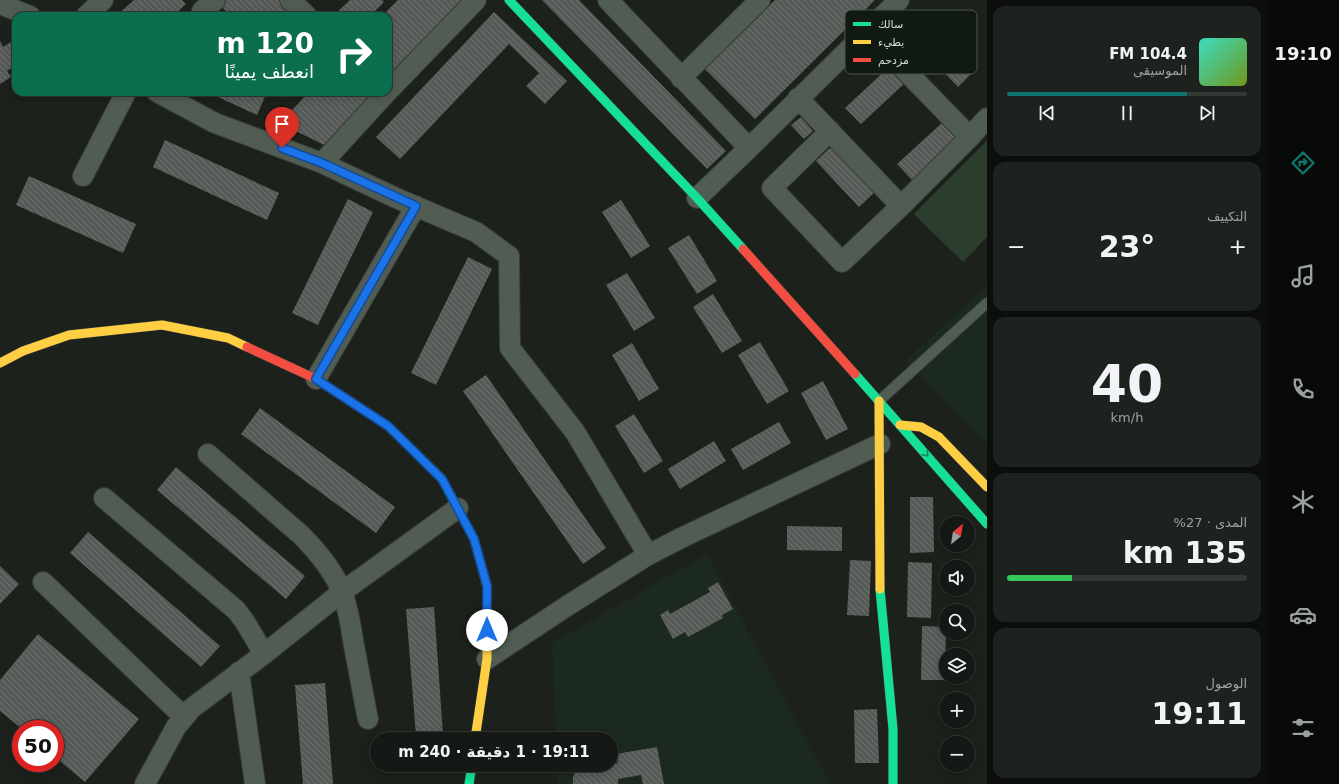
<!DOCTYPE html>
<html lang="ar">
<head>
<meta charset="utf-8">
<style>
  body { margin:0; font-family:"DejaVu Sans",Cairo,sans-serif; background:#1e221e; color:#f1f3f6; direction:rtl; height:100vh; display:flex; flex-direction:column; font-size:15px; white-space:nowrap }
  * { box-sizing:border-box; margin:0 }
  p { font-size:13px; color:#9da0a0 }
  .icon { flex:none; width:22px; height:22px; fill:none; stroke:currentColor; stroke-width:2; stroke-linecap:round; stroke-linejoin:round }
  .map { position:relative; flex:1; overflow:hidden; direction:ltr }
  .side { display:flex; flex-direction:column; gap:6px; padding:6px; background:#0c0e0c; width:280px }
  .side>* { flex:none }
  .guide { position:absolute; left:12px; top:12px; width:380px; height:84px; border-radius:12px; box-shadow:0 2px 10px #0003,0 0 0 1px #343834; direction:rtl; background:#0b6e4f; color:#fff; overflow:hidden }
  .needle { width:26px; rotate:30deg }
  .buttons { position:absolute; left:939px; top:516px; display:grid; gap:8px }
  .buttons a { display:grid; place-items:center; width:36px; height:36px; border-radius:50%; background:#151915; box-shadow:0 2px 10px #0003,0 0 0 1px #343834; font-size:20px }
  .speed { position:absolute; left:12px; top:720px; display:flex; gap:8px; font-size:20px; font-weight:700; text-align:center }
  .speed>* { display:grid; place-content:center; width:52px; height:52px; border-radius:50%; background:#151915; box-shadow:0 2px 10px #0003,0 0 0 1px #343834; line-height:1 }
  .speed .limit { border:6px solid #d22; background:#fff; color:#111 }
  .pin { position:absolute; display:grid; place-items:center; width:34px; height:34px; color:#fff; margin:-41px -17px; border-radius:50% 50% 50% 0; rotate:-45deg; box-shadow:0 0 4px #0007 }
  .pin .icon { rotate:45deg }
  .me { position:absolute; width:44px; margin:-22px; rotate:0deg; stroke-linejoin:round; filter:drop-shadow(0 0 3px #0008) }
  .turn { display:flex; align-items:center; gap:14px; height:84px; padding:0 12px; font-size:18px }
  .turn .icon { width:52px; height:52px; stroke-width:2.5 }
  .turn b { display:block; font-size:28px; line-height:34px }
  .big { font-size:30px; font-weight:700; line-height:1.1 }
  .side .card { flex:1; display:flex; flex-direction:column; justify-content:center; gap:6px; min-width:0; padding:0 14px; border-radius:12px; background:#1e221e }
  .side .dial { align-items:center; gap:0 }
  .dial b { font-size:52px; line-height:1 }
  .song { display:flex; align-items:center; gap:12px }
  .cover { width:48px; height:48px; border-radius:6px; background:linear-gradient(135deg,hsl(170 70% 55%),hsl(80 70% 35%)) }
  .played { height:4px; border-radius:2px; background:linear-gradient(90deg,#0f766e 75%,#343834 75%) }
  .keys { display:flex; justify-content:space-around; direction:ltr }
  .heat { display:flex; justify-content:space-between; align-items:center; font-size:22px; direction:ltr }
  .charge { height:6px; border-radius:3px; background:linear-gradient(90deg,#34c759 27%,#343834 0) }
  .trip { position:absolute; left:370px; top:732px; width:248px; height:40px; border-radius:20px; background:#151915; box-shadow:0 2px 10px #0003,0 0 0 1px #343834; font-weight:700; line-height:40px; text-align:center; direction:rtl }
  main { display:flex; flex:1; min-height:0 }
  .dock { display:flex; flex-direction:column; width:72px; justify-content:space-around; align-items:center; background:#080a08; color:#9da0a0 }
  .dock .icon { width:28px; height:28px }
  .dock .selected { color:#0f766e }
  .dock b { font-size:18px; color:#f1f3f6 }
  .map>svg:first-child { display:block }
  .built { fill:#1c291e }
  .garden { fill:#2b3e2d }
  .building { fill:url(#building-back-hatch) }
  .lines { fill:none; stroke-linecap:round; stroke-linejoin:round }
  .lane-casing { stroke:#373b37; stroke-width:12 }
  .street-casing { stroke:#373b37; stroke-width:22 }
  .fast-casing { stroke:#373b37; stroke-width:10 }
  .slow-casing { stroke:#373b37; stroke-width:10 }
  .jam-casing { stroke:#373b37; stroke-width:10 }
  .lane { stroke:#515c52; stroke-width:10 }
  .street { stroke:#515c52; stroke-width:20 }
  .fast { stroke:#16e098; stroke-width:9 }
  .slow { stroke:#ffcf43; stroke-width:9 }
  .jam { stroke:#f24e42; stroke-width:9 }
  .oneway { stroke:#14875c }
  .route-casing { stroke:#114b97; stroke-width:10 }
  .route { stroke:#1a73e8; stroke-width:7 }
  .key { fill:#111a12; stroke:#4d554e; stroke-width:1 }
  .key-label { font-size:11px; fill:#d9dfd9 }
</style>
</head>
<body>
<main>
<nav class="dock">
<b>19:10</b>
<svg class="icon selected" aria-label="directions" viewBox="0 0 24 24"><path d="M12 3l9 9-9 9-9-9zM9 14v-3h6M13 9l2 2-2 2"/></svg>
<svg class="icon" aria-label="music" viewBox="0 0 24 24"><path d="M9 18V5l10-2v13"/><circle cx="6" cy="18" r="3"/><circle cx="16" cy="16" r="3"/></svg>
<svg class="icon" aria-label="phone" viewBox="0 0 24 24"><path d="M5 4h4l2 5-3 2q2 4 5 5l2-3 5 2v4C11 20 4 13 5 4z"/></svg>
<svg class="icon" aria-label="climate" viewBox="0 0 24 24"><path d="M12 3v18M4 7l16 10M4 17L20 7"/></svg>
<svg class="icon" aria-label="car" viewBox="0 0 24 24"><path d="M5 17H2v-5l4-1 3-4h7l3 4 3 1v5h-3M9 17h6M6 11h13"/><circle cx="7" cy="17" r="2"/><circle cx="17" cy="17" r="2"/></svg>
<svg class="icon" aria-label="filters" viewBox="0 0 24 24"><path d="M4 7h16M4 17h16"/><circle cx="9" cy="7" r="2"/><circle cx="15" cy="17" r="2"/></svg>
</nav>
<section class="side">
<div class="card">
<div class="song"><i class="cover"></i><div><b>104.4 FM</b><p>الموسيقى</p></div></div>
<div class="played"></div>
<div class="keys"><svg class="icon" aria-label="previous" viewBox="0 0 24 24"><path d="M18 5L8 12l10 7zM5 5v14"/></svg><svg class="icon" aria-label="pause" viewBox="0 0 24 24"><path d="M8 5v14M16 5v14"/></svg><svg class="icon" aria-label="next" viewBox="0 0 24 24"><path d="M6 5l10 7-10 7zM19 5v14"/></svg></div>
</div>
<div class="card"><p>التكييف</p>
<div class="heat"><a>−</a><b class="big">23°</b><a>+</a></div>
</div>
<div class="card dial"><b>40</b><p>km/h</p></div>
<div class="card"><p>المدى · 27%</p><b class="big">135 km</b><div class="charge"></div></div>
<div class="card"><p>الوصول</p><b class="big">19:11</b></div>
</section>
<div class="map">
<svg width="987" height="784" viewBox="0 0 987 784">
  <defs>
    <pattern id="building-back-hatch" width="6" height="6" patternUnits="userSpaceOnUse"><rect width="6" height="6" fill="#575b57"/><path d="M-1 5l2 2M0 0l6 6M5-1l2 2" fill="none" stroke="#6f726f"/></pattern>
  </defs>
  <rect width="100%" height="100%" fill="#1c211c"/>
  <!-- built -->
  <path class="built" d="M987,285V444L905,361Z
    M707,554L830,784H559L557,765H611V739H556L552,643Z"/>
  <!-- garden -->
  <path class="garden" d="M987,141V237L963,262L914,214Z"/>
  <!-- building -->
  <path class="building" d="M134,0H182L186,4L173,16H116Z
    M222,0H281L297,16H231L219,4Z
    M350,0H382L384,2L370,16H333Z
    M398,0H464L388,78V16H382Z
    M542,0H579L726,151L707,169Z
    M775,0H875L755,119L705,69Z
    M494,12L567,81L545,104L526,86L539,73L509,44L400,159L376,137Z
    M932,26L975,70L958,87L915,42Z
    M0,41L3,47L11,42L16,50V65L7,71L11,77L0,84Z
    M890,66L906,82L861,124L845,108Z
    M207,92H267L257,115Z
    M309,92H375L324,145L280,123Z
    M801,117L813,131L804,139L791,125Z
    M943,122L958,139L913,181L897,164Z
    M165,140L279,193L267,220L153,167Z
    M833,145L876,191L859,207L816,161Z
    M29,176L136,224L123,253L16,205Z
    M348,199L373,212L318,325L292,313Z
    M621,200L650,246L631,258L602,212Z
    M689,235L717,281L697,294L668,248Z
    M468,257L492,269L436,385L411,373Z
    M627,273L655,318L634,331L606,285Z
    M713,294L742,341L722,353L693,307Z
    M760,342L789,391L767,404L738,355Z
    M632,343L659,389L639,401L612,355Z
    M486,375L606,548L583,564L463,391Z
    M823,381L848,429L826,440L801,393Z
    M260,408L395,507L376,533L241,434Z
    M634,414L663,461L644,473L615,426Z
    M779,422L791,443L743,470L731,449Z
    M714,441L726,461L680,489L668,469Z
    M176,467L305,576L286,599L157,490Z
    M910,497H933L934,552L910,553Z
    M787,526L842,527V551L787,550Z
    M88,532L220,646L201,667L70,553Z
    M850,560L871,561L869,616L847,615Z
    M908,562L932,563L931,618L907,617Z
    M0,566L19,584L0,604Z
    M718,582L733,609L722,615L723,618L688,637L685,632L673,639L660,615L668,610L670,614L710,592L708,588Z
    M434,607L443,734L416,736L406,609Z
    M922,626L946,627L945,680H921Z
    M38,634L139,719L85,782L55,757V729H22L0,711V680Z
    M325,683L333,784H303L295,685Z
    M877,709L879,763H855L854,710Z
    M657,747L664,784H643L641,775L618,779V784H573V777L579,765H602V766L611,765L618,763L616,754Z"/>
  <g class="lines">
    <defs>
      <path id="lane" d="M879,401L987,303"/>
      <path id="street" d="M290,0L307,16
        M608,0L749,148L899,0
        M0,4L30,16
        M86,16L103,0
        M207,16L202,11L215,0
        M867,31L970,137L901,206
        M681,78L760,0
        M388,91L476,0
        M157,92L215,123L322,163L396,198L476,232L509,256L510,348L575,432L648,555
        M798,98L901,206L842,262L772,188L830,131
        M970,137L987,118
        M322,163L387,92
        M83,176L126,92
        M697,198L749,148
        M316,379L416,206
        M208,454L301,535C318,552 333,570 342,592C349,610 351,628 354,646C359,671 363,695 368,719
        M104,498L236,610L245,622L264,654
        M43,582L184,717
        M487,659L567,606L648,555L683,537L880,444
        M239,672L255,784
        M145,784L176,727L192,708L264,654L342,592L458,508"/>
      <path id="fast" d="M509,0L697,198L743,249
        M855,374L987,524
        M356,405L388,426L442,479L474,539L482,568
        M880,589L893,729V784
        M469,784L472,765"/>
      <path id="slow" d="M0,363L23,351L69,335L162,325L228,338L247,347
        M879,401L880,589
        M900,425L921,427L939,437L987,487
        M475,739L487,659V586L482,568"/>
      <path id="jam" d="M743,249L855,374
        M247,347L316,379L356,405"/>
    </defs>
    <!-- lane casing -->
    <use href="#lane" class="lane-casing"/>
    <!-- street casing -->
    <use href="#street" class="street-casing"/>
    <!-- fast casing -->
    <use href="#fast" class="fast-casing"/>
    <!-- slow casing -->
    <use href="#slow" class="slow-casing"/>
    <!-- jam casing -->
    <use href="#jam" class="jam-casing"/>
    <!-- lane -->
    <use href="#lane" class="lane"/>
    <!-- street -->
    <use href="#street" class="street"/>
    <!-- fast -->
    <use href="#fast" class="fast"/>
    <!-- slow -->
    <use href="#slow" class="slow"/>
    <!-- jam -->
    <use href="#jam" class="jam"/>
  </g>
  <!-- one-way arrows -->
  <defs><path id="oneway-chevron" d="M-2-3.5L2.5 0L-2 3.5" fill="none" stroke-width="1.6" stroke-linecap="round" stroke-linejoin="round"/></defs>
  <use class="oneway" href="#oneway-chevron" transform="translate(926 454) rotate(49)"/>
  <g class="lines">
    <defs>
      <path id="route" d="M282,148L322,163L416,206L316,379L388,426L442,479L474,539L487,586V630"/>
    </defs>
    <!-- route casing -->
    <use href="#route" class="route-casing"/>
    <!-- route -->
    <use href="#route" class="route"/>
  </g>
  <!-- legend -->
  <rect x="845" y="10" width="132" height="64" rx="6" class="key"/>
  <rect x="853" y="22" width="18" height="4" fill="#16e098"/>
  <rect x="853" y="40" width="18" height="4" fill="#ffcf43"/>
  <rect x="853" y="58" width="18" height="4" fill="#f24e42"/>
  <g class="key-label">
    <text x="878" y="28">سالك</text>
    <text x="878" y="46">بطيء</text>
    <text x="878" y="64">مزدحم</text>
  </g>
</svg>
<div class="buttons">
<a><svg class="needle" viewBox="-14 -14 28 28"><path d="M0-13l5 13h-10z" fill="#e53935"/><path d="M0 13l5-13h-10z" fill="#9da0a0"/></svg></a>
<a><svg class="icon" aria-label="sound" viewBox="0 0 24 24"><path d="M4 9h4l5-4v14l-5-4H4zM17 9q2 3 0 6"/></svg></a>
<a><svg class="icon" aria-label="search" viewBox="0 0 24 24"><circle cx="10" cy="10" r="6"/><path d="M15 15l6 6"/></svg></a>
<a><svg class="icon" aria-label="layers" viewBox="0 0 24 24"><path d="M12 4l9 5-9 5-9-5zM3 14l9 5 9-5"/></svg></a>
<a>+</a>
<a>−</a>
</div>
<div class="speed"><div class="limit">50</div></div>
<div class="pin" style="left:282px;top:148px;background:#d93025"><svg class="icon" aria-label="arrive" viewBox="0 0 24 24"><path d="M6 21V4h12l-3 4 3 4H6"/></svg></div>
<svg class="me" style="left:487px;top:630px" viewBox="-20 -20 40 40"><circle r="19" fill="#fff"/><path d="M0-13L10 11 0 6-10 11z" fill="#1a73e8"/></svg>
<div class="trip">19:11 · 1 دقيقة · 240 m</div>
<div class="guide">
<div class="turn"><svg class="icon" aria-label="right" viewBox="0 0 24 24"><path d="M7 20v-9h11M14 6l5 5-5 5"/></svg><div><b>120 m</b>انعطف يمينًا</div></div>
</div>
</div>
</main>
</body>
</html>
